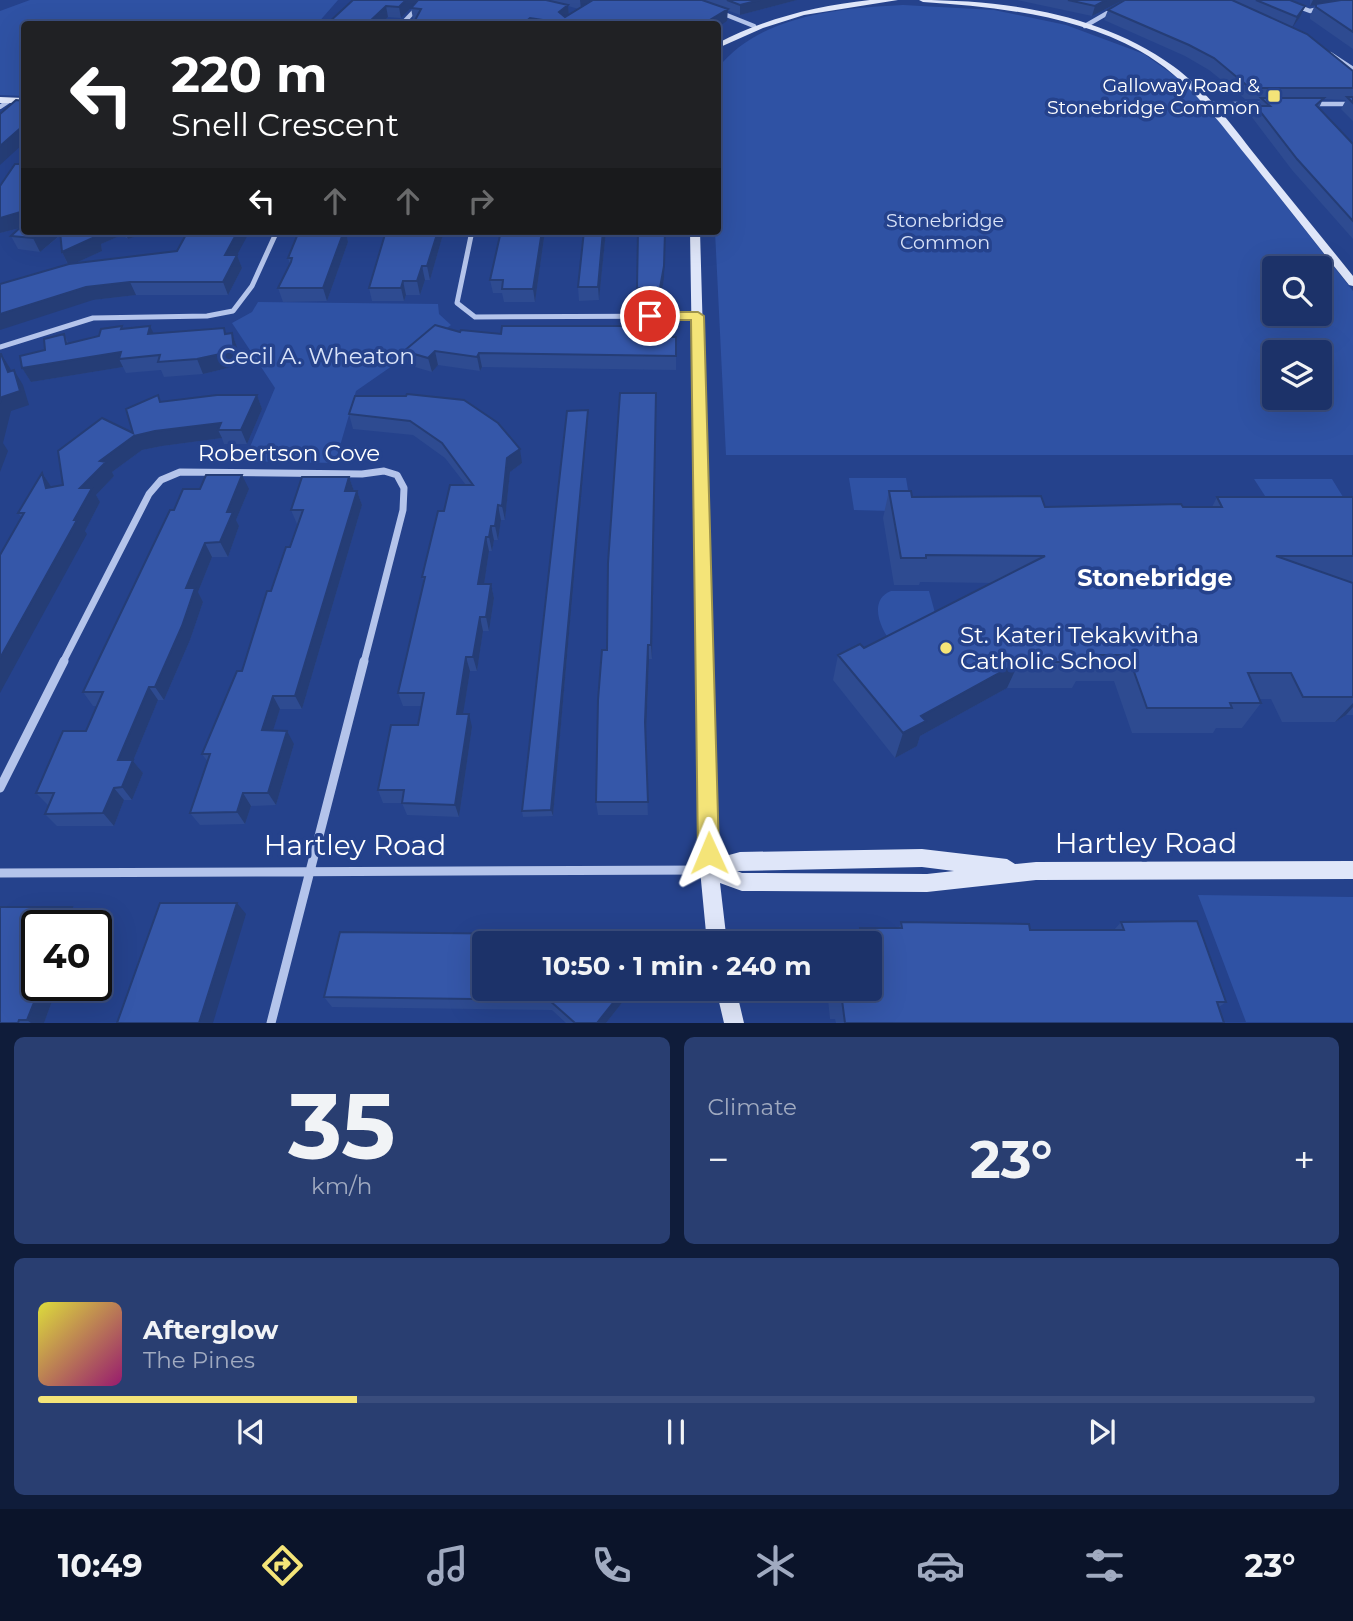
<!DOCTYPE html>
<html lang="en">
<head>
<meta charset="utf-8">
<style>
  body { margin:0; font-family:Montserrat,sans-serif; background:#293e71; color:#f1f3f6; height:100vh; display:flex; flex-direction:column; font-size:26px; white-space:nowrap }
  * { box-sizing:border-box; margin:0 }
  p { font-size:23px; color:#a0aac0 }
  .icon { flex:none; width:38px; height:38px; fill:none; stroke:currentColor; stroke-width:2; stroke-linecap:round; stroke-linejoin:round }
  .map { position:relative; height:1023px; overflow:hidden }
  .sheet { display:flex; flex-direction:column; gap:14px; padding:14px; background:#0f1c3a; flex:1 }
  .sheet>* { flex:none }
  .banner { position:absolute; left:21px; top:21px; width:700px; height:214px; border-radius:7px; box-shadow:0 7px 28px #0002,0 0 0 2px #3a4d7d; background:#202124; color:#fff; overflow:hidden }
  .controls { position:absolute; left:1262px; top:256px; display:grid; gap:14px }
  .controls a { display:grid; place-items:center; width:70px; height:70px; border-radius:7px; background:#1c3269; box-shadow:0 7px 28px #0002,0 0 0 2px #3a4d7d; font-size:35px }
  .speed { position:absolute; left:21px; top:910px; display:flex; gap:14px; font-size:35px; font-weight:700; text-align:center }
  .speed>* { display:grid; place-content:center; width:91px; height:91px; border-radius:50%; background:#1c3269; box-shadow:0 7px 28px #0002,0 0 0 2px #3a4d7d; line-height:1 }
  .speed .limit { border:4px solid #111; border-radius:10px; background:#fff; color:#111 }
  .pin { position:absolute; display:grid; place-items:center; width:60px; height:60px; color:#fff; margin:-30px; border:4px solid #fff; border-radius:50%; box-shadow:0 2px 7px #0007 }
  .me { position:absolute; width:77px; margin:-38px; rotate:359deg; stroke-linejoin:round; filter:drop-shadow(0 0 5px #0008) }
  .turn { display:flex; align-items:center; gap:24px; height:147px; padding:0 35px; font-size:32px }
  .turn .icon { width:91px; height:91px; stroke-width:2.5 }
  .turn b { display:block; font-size:49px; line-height:60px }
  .lanes { display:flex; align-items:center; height:66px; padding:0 35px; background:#0003; justify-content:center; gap:35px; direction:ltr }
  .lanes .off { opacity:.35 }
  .big { font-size:52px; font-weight:700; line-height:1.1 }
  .sheet .tile { flex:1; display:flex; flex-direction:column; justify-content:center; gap:10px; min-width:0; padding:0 24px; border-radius:10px; background:#293e71 }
  .sheet .dial { align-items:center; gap:0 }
  .dial b { font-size:91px; line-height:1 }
  .song { display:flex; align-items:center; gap:21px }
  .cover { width:84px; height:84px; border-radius:10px; background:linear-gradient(135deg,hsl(60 70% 55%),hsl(320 70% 35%)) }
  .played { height:7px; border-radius:4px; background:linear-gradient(90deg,#f4e478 25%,#3a4d7d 25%) }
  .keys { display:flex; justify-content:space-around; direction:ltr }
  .heat { display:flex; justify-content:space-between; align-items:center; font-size:38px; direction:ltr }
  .sheet .tiles { flex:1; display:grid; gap:14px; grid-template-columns:1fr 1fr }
  .tile:last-child { grid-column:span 2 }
  .trip { position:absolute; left:472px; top:931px; width:410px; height:70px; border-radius:7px; background:#1c3269; box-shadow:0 7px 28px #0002,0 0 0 2px #3a4d7d; font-weight:700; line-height:70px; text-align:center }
  .tabs { display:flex; height:112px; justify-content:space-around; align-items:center; background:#0b142a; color:#a0aac0 }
  .tabs .icon { width:49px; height:49px }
  .tabs .selected { color:#f4e478 }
  .tabs b { font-size:32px; color:#f1f3f6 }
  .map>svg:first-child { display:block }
  .green { fill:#2f52a4; fill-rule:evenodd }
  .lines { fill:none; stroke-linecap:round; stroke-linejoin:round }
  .street-far3 { stroke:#b4c4eb; stroke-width:4.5 }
  .street-far2 { stroke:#b4c4eb; stroke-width:5 }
  .street-far1 { stroke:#b4c4eb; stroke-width:7 }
  .street { stroke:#b4c4eb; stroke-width:9 }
  .secondary { fill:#dfe6f9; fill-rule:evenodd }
  .wall { fill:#2e4b91; fill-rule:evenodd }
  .shaded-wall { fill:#253d76 }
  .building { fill:#3557a9; stroke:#253d76; stroke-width:2 }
  .route { fill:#f4e478; stroke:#9f944e; stroke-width:2 }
  .poi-dot { fill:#f4e478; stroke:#25428c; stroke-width:2.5 }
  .labels { text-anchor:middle; stroke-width:7; stroke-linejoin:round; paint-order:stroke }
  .far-poi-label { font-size:19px; fill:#fff; stroke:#25428c; text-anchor:end }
  .far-park-label { font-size:19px; fill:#d8e2f8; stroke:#25428c }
  .park-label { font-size:23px; fill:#d8e2f8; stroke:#25428c }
  .street-label { font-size:23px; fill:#fff; stroke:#25428c }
  .poi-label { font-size:23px; fill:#fff; stroke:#25428c; text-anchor:start }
  .neighbourhood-label { font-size:24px; font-weight:bold; fill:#fff; stroke:#25428c }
  .near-street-label { font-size:28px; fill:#fff; stroke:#25428c }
</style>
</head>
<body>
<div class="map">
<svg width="1353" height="1023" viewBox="0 0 1353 1023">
  <rect width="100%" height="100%" fill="#25428c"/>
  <!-- green -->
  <path class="green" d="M30,0H338L317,24H24V96L0,95V11Z
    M903,5L994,10L1066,25L1144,54L1186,84L1214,114L1353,291V455H726L715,231H718V68C759,15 841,8 903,5ZM1274,268H1320V313H1274ZM1274,352H1320V397H1274Z
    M258,302L438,304L439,314L451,325L356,391L335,463L244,461L275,388L232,323L252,312Z
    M849,478H906L909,496L892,511L854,510Z
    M1254,479H1332L1351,510L1269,502Z
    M891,591H929L937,620L892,643C880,629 868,600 891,591Z
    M1198,895L1353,897V1022H1246Z"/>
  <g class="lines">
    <!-- street-far3 -->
    <path class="street-far3" d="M1280,0L1310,11L1319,9
      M719,12L754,26
      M402,24L418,7
      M1085,26L1130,0
      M1330,54L1353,69
      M1211,104H1265
      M1312,104H1353
      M0,107L9,101"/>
    <!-- street-far2 -->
    <path class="street-far2" d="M472,231L457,303L475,317L698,316
      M0,347L93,318L207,316L233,311L252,286L277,231"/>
    <!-- street-far1 -->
    <path class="street-far1" d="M63,662L149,494L161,480L180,472L362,474L384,471L397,475L404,488L403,510L364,662"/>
    <!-- street -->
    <path class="street" d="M0,788L64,661
      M0,873L709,870
      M271,1023L364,661"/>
    <!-- secondary -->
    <path class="secondary" d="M870,0H898L804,15L763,28L718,48V43C766,18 816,6 870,0Z
      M919,0C1006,0 1101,14 1173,66C1206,90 1231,124 1256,156C1288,196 1321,236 1353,276V286L1349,285C1317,245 1285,204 1253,164C1219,122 1188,78 1140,51C1074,15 997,7 923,2Z
      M0,97L24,98V103H0Z
      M690,231H700L718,858L740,852L922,849L1007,859L1015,864L1036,862L1353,861V879L1036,880L927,892L742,891L720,883L727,943H707L700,870ZM922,867L954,871L927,874L742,873L737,871Z
      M716,989H736L744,1023H724Z"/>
  </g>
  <!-- wall -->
  <path class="wall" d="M352,0H797L740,15L727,10V21L718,24H413L415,19H413L411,8L401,18L388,17L381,24H327L352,1ZM568,6L579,9L569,15Z
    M1017,0H1123L1092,16Z
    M1125,0H1290L1300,17L1292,27L1353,71V121L1341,109L1346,100L1323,99L1319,108L1353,144V239L1292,170L1251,116L1256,106H1257L1260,99H1245L1209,70L1185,56L1104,20L1108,10Z
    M1310,0H1333L1332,1L1353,0V49L1310,19V16L1315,5L1310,6Z
    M0,186L24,231H152L128,239L122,235L101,244L102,251L73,264L237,255L242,268L228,295H136L93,300L68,265L62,252L61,235L40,252L18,249L11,236L20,228L0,233Z
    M386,231H444L430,280H425L420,295H406L404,301H372L369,288Z
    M545,231L535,302H504L502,293H493L490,280Z
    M584,231H606L599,300L579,301L578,287Z
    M347,237L348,242L327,301L283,302L278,288L290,264L288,258Z
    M664,279L660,301H637V288Z
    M122,326L123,329L150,326L153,333L226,334L232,333L237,347L240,365L203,374L164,377L161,370L126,373L123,367L31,382L22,368L64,334L69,344L99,336Z
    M460,332L501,334L676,337V370L482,367L480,371L438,365L432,372L408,365L404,351Z
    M257,395L262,409L247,444H224L222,438L162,446L142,450L112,472L114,476L96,495L100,502L85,531L87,534L22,518L18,513L42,473L51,487L63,485L133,433L161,402Z
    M355,396L522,463L510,472L505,520H501L498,540H494L492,551H489L484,584H491L494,598L489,631H483L477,671H470L463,714L472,727L459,817L407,815L402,803H383L378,790L418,725L422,706H403L398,693L424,583L422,577L444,511L466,485L445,458L413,435L353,429L349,414Z
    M656,407L652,659H649L646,735L648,815H598L596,802L607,650Z
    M588,410V417L553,816L523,817L522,811Z
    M349,477L354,491H357L362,505L302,709H280L273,730L294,744L276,805L251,806L245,824L200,825L190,813L208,762L202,754L242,671L271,591L290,547L298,524H297L291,510Z
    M249,489L236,520L239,526L228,557H212L198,592L203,602L190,640L164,700H158L133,761L143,773L132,800H124L114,826H57L45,814L49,806L36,793L86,731L97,706H93L83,692L174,510Z
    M889,491L912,497L1045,507H1212L1217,497H1353V583H1351H1353V715H1346L1335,722H1282L1271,699H1259L1261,703L1242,728H1216L1213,733H1132L1114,681H1076L1072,688H1007L920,736L917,746L895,758L833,680L838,655L864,648L993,583L920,582L919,585H894L883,518Z
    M0,907H72L84,918L81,926H37V985H58L44,1023H0Z
    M901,922L1030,930H1114L1121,922L1226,1002L1219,1007L1224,1023H836L835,1019H830L827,989H870V943H832L835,935H858L860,928H899Z
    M340,932L543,934L546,943H485V989H541V993L544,989H632V990L606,1023H566L552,1010L332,1007L324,997Z"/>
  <!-- shaded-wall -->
  <path class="shaded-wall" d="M406,0H419L401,18L399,7Z
    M580,0H597L581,9Z
    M760,0H797L740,15V5Z
    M1106,0H1123L1092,16L1095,6Z
    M1313,0H1333L1331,3L1310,6Z
    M568,5L569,16L560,23L559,12Z
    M386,6L388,17L381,24H367Z
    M1305,6L1300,17L1292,28L1297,17Z
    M728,9L727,21L718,27V24H703Z
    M530,18V24H523Z
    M24,125V143L0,165V146Z
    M24,211V227L0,233V218Z
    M42,231H65L40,252L33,238Z
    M94,231H120L122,235L101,244L102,251L69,266L62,252Z
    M124,231H152L128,239Z
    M238,231H250L230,268L225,255Z
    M342,231H349L347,237L348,242L327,301L323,288Z
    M438,231H444L430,280L427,266Z
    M542,231H545L535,302L533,289Z
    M603,231H606L599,300L598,287Z
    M665,231L664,279L660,301V288Z
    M237,255L242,268L228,295L223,282Z
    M422,266L425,280L420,295L417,281Z
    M403,281L406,295L404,301L401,288Z
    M130,282L136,295L93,300L0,330V314L86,287Z
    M150,326L157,340L148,334Z
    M232,333L237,347L240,365L203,374L197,359Z
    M435,351L438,365L432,372L428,358Z
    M121,352L119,359L123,367L31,382L22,368Z
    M479,353L482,367L480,371L477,357Z
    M1,354L10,368L17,387L8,372Z
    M14,370L23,385L29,405L11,411L3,443L8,451L0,472V403L2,397Z
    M656,393V407L652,659L651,645Z
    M257,395L262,409L247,444L241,430Z
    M588,410V417L553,816L551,810Z
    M221,423L218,430L222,438L162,446L142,450L112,472L114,476L96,495L100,502L85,531L87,534L0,693V658L80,488L100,461L134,436L155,431Z
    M520,449L522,463L510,472L505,520L502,506L507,458Z
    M42,473L52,488H46Z
    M242,475L249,489L236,520L239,526L228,557L220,542L227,512Z
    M349,477L354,491H345Z
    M357,491L362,505L302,709L295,696Z
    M498,505L501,520L498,540L495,526Z
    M491,526L494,540L492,551L489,537Z
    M486,537L489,551L482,598L478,584Z
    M205,543L212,557L198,592L203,602L190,640L164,700L155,687L186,588Z
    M491,584L494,598L489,631L486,617Z
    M480,617L483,631L477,671L473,657Z
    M648,645L649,659L646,735L648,815L645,722Z
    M466,657L470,671L461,727L457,714Z
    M1019,662L1007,688L920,736L917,746L895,758L903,733L921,716Z
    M149,687L158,700L133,761L143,773L132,800L122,787L118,760Z
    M273,696L280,709L269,743L262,730Z
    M1353,703V707L1346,715L1335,722Z
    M469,714L472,727L459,817L455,805Z
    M287,731L294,744L276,805L268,793Z
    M114,788L124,800L114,826L103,813Z
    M243,793L251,806L245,824L237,812Z
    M237,903L246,914L213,1023H199Z
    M72,907L84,918L81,926H64Z
    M41,985H58L44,1023H31L27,1020Z
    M537,989H541L540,1000H536Z
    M624,989H632V990L606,1023H597Z"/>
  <!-- building -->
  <path class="building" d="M353,0H406L399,7L386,6L367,24H327Z
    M418,0H546L568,5L559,12L565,17L593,0H702L728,9L703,24H569L530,18L523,24H413L421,9L411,8Z
    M727,0H760L740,5Z
    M1068,0H1106L1095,6Z
    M1125,0H1232L1307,34L1353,71V88H1250L1214,58L1189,45L1108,10Z
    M1256,0H1290L1305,6L1297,17Z
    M1341,0H1353V32L1316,7V4Z
    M1347,97H1353V103Z
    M1261,98H1324L1316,105L1353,144V221L1297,159L1256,106H1270Z
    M16,100L24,101V125L0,146V114Z
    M15,164H24V211L0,218V186Z
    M24,224V231H42L33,238L11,236Z
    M60,231H94L95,237L62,252Z
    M188,231H238L225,255H237L223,282H130L86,287L0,314V284L69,264L177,251Z
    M299,231H344L323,288H278L291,262L292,258H288Z
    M386,231H438L427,266H422L417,281H403L401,288H369Z
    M501,231H542L533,289H502L503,280H490Z
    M584,231H603L598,287H578Z
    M638,231H665L664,266L660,288H637Z
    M435,325L460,332L461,330L501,334L502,326H664V337H676V356L479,353L477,357L435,351L428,358L404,351Z
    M122,326L121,329L150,326L148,334L224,328L225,334L232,333L234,351L197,359L158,362L160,355L119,359L121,352L22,368L20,356L45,350L44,339L64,334L66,344L99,336L101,329Z
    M0,354H1L8,372L14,370L20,391L2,397L0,403Z
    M620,393H656L651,645H648L645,722L648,802H596L598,700L602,650H607L608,563Z
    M407,394L464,400L498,423L520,449L507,458L502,506L498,505L495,526H491L489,537H486L478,584H491L486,617H480L473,657H466L457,714H469L455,805L402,803L404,790H378L391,725H418L424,693H398L425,577H422L438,511H444L450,485H473L442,443L410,421L349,414L355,396H406Z
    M158,395L160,402L217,395H257L241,430H218L221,423L155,431L134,436L100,461L106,462L80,488H92L74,520H77L0,658V555L24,513H18L42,473L46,488L63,485L58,451L102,418L133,433L126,409Z
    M588,410L551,810L522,811L567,411Z
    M206,475H242L227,512H233L220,542L205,543L186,588H195L182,626L155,687H149L118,760H133L122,787L114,788L103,813L45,814L54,793H36L63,731H86L103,692H83L170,510H174L183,489H200Z
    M302,477H349L345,491H357L295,696H273L262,730L287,731L268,793H243L237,812L190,813L210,754H202L237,671H242L267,591H271L286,547H290L303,510H291Z
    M889,491H911L912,497L1041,496L1045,507L1181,504L1183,507H1222L1217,497H1353V556H1276L1353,583V697H1303L1291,673H1248L1261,703H1230L1232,708H1147L1128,655H1083L1086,662H1019L921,716L926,721L903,733L838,655L860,644L864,648L1045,556L926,555V558H901Z
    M160,903H237L199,1023H117Z
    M0,907H72L64,926H37V985H41L27,1020H19L18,1023H0Z
    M1197,921L1226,1002H1217L1224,1023H845L842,1000H837L836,989H870V943H836L835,935H861L860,928H902L901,922L1029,924L1030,930H1124L1121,922Z
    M340,932L543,934L542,943H485V989H537L536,999L544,989H624L597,1023H575L549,1000L324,997Z"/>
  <!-- route -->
  <path class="route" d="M698,312L704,316L719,853L716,860L709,863L701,860L698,853L691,320H650L644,316L650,312Z"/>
  <!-- markers -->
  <g class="poi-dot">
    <rect x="1267" y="89" width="14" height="14" rx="3.5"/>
    <circle cx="946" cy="648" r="7"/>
  </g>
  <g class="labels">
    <!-- far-poi labels -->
    <g class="far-poi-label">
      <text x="1260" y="92">Galloway Road &amp;<tspan x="1260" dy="22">Stonebridge Common</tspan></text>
    </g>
    <!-- far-park labels -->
    <g class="far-park-label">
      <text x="945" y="227">Stonebridge<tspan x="945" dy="22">Common</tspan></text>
    </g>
    <!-- park labels -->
    <g class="park-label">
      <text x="317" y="364">Cecil A. Wheaton</text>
    </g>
    <!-- street labels -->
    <g class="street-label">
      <text x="289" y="461">Robertson Cove</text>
    </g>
    <!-- poi labels -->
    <g class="poi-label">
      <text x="960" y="643">St. Kateri Tekakwitha<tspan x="960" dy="26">Catholic School</tspan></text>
    </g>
    <!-- neighbourhood labels -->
    <g class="neighbourhood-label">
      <text x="1155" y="586">Stonebridge</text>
    </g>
    <!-- near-street labels -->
    <g class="near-street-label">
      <text x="1146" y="853">Hartley Road</text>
      <text x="355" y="855">Hartley Road</text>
    </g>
  </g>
</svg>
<div class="controls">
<a><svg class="icon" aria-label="search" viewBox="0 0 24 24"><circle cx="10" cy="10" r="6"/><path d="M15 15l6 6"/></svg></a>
<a><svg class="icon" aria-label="layers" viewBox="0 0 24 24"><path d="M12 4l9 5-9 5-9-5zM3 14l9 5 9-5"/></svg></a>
</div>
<div class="speed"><div class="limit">40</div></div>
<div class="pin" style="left:650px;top:316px;background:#d93025"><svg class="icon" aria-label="arrive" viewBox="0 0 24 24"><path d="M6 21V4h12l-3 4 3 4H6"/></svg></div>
<svg class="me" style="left:709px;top:853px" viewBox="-20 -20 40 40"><path d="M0-17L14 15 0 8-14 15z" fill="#f4e478" stroke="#fff" stroke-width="4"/></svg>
<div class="trip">10:50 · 1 min · 240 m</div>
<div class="banner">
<div class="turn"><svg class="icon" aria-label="left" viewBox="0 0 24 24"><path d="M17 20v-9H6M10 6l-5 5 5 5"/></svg><div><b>220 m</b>Snell Crescent</div></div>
<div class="lanes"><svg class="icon" aria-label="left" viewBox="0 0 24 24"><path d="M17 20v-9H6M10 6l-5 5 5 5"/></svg><svg class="icon off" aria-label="ahead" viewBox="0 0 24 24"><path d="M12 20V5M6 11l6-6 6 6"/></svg><svg class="icon off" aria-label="ahead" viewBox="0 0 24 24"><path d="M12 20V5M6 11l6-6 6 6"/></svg><svg class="icon off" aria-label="right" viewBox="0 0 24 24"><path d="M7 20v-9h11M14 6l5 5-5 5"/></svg></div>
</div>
</div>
<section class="sheet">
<div class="tiles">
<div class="tile dial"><b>35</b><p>km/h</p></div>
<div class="tile"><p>Climate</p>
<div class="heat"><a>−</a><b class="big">23°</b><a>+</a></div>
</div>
<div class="tile">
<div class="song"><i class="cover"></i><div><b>Afterglow</b><p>The Pines</p></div></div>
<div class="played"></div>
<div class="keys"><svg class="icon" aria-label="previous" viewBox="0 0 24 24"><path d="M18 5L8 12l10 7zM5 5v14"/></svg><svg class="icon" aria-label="pause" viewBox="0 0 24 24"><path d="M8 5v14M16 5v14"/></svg><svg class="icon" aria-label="next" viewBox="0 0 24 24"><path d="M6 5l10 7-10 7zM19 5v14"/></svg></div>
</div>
</div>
</section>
<nav class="tabs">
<b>10:49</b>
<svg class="icon selected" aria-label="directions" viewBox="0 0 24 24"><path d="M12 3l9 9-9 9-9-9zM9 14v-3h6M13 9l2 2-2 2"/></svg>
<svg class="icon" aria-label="music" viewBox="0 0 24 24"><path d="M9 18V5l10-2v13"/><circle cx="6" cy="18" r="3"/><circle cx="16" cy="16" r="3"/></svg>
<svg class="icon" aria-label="phone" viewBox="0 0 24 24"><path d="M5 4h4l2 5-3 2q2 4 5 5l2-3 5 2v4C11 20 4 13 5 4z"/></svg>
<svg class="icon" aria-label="climate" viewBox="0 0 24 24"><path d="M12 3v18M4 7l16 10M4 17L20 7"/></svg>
<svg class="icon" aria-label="car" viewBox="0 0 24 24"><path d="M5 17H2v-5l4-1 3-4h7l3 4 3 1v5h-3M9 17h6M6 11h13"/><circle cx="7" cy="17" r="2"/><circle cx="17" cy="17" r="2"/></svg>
<svg class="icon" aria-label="filters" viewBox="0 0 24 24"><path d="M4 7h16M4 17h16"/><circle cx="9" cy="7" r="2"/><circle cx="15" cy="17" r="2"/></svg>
<b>23°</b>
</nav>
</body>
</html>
